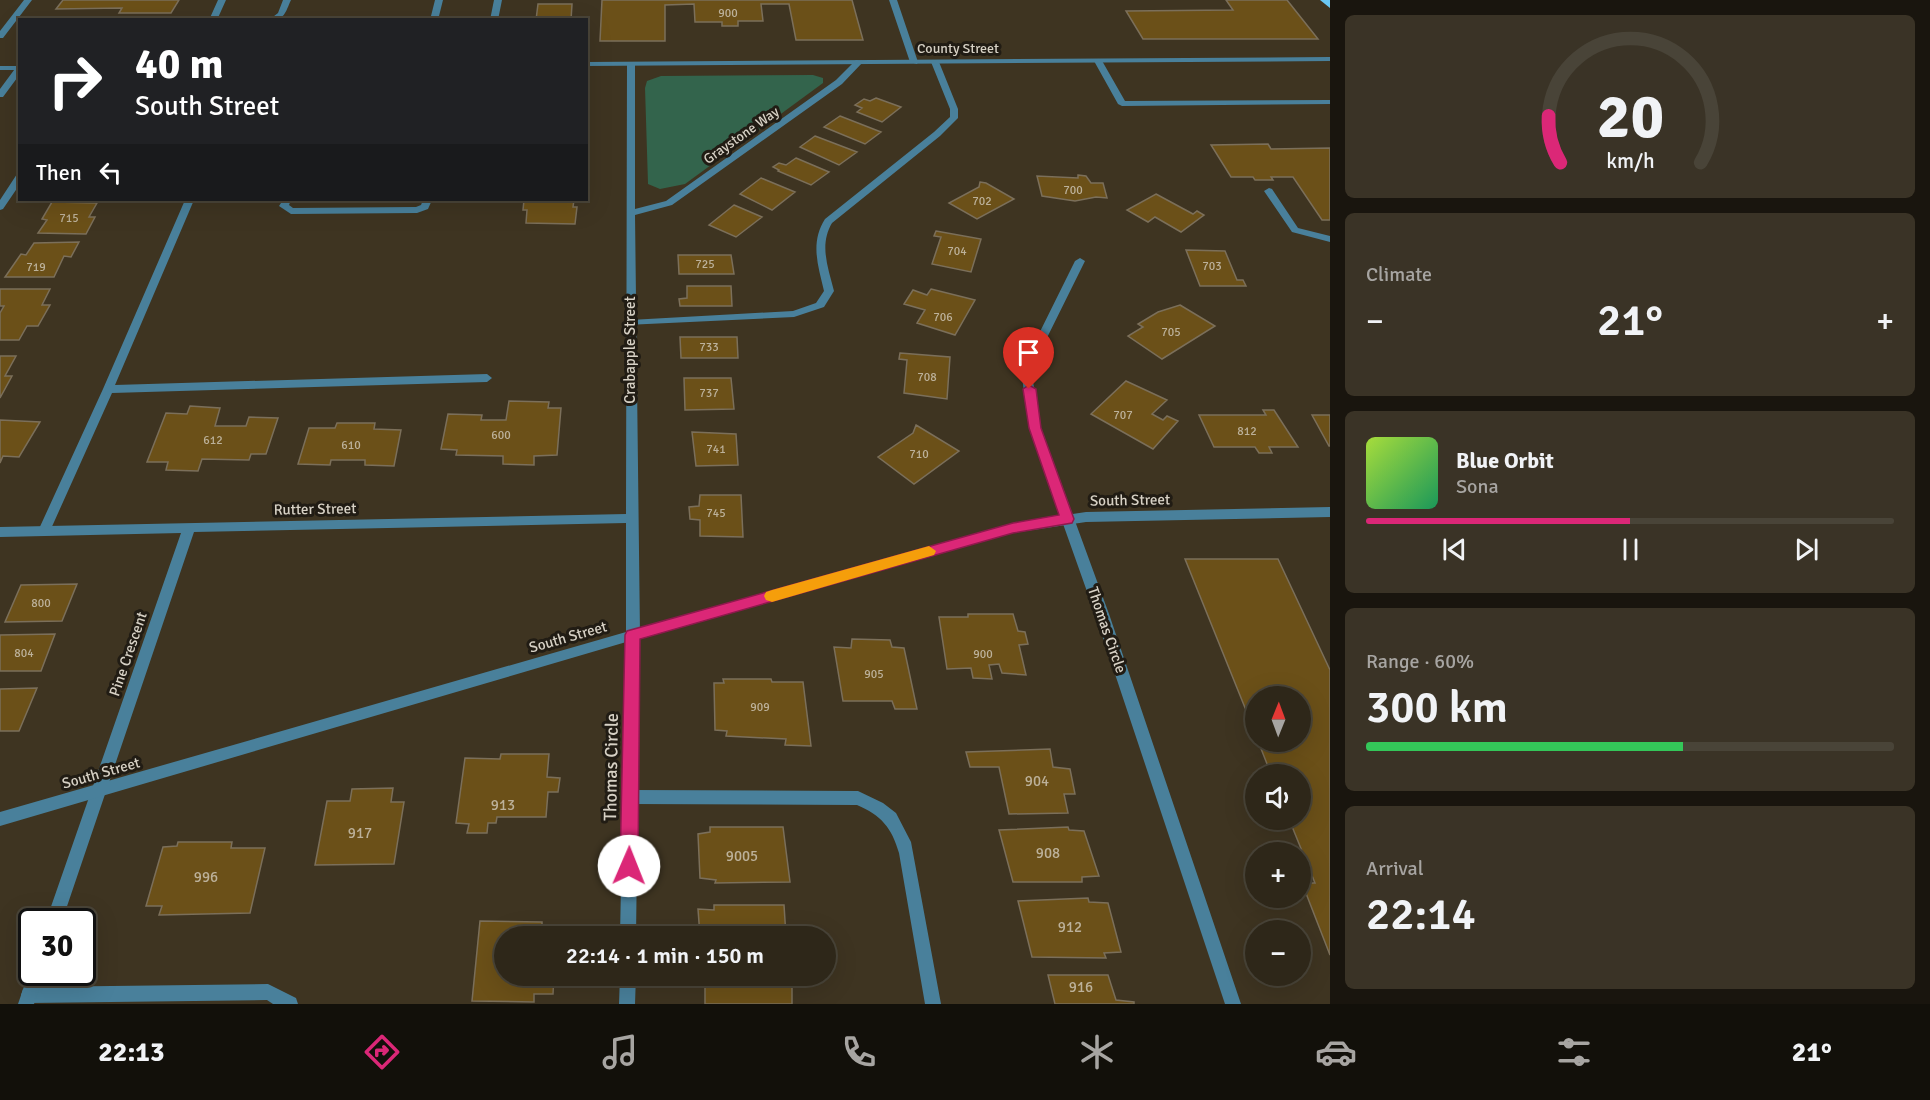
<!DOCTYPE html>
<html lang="en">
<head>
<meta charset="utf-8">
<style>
  body { margin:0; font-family:Signika,sans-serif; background:#3a3326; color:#f1f3f6; height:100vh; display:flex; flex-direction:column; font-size:22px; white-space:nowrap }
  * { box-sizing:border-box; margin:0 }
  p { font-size:20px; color:#a7a5a2 }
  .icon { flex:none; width:33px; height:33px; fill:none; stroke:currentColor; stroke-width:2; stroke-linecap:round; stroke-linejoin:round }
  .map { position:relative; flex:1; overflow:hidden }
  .drawer { display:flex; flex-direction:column; gap:15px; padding:15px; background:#19150e; width:600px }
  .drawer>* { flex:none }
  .guide { position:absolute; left:18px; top:18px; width:570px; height:183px; border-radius:0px; box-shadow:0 6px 24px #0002,0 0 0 2px #494438; background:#202124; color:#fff; overflow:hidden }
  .needle { width:39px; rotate:1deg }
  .buttons { position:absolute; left:1245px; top:686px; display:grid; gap:12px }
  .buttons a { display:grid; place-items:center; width:66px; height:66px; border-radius:50%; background:#2e2719; box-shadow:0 6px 24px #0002,0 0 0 2px #494438; font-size:30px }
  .speed { position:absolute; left:18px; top:908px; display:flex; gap:12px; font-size:30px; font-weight:700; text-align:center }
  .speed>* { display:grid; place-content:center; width:78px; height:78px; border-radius:50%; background:#2e2719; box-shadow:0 6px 24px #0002,0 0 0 2px #494438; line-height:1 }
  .speed .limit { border:3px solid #111; border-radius:9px; background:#fff; color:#111 }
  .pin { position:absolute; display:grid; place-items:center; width:51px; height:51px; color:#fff; margin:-62px -26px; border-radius:50% 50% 50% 0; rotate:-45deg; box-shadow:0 0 6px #0007 }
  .pin .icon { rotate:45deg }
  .me { position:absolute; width:66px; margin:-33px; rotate:1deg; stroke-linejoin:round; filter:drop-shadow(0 0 4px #0008) }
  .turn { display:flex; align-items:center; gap:21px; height:126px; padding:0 18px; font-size:27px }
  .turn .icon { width:78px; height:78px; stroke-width:2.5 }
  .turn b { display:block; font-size:42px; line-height:51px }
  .then { display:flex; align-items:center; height:57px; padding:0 18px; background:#0003; gap:12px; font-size:22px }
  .big { font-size:45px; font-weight:600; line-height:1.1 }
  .drawer .tile { flex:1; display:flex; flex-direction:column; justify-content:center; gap:9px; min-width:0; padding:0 21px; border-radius:9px; background:#3a3326 }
  .drawer .dial { align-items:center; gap:0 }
  .dial svg { height:156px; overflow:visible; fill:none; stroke:#494438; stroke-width:7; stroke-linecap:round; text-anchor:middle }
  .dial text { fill:#f1f3f6; stroke:none }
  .song { display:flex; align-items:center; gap:18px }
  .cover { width:72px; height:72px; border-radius:9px; background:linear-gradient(135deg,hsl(80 70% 55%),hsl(150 70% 35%)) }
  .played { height:6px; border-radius:3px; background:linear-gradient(90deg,#db2777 50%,#494438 50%) }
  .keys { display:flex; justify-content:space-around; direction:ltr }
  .heat { display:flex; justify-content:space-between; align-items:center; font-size:33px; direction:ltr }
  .charge { height:9px; border-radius:4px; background:linear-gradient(90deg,#34c759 60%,#494438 0) }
  .trip { position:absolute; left:494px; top:926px; width:342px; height:60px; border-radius:30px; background:#2e2719; box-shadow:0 6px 24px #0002,0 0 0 2px #494438; font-weight:600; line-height:60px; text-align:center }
  .tab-bar { display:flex; height:96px; justify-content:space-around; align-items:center; background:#12100a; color:#a7a5a2 }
  .tab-bar .icon { width:42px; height:42px }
  .tab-bar .selected { color:#db2777 }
  .tab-bar b { font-size:27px; color:#f1f3f6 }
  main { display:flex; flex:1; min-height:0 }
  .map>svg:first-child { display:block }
  .green { fill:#33644c }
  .building { fill:#6b5018; stroke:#7b6f5a; stroke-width:1.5 }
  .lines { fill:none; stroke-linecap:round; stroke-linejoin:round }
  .service { fill:#49809b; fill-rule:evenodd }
  .minor { fill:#49809b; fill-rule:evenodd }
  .tertiary { fill:#49809b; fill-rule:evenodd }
  .primary { fill:#6ac7f3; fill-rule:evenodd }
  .route { fill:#db2777; stroke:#8e194d; stroke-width:1.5 }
  .slow { fill:#f59e0b }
  .labels { text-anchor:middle; stroke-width:6; stroke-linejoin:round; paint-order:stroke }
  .number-label { font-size:12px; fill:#bcb19a }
  .far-street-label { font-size:14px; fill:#d7d1c5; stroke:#211c14 }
  .street-label { font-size:15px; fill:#d7d1c5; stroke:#211c14 }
  .near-number-label { font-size:15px; fill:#bcb19a }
  .near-street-label { font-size:18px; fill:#d7d1c5; stroke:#211c14 }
</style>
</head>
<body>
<main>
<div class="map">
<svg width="1330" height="1004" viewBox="0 0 1330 1004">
  <rect width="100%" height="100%" fill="#3e3421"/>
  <!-- green -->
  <path class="green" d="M813,75L823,78V83L685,184L660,189L648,184L645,88L647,81L661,76Z"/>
  <!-- building -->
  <path class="building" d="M63,0H179L171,13H119L122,8L56,9Z
    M602,0H852L863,40H796L789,4H761L763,21H738V26H722V22H695L694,4L665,5V41H600Z
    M1226,0H1287L1318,39H1143L1126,11L1233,10Z
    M538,4H572L571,20H536Z
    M876,98L901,107L882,122L857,112L862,108L855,105L864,99L870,101Z
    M840,116L881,132L865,144L824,127Z
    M815,136L857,152L839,165L800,147Z
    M1268,144L1271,149L1330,148V220H1322L1293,177H1271L1273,180H1255L1253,177H1231L1211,145Z
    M796,158L829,172L811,185L778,171L779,170L773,167L779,163L786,165Z
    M1078,175L1086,176L1091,183H1103L1107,198L1096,197L1075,201L1042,196L1037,176L1078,178Z
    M761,178L795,192L772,210L740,194Z
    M980,182L986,183L1014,199L977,219L949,203L979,187Z
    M1156,194L1193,214L1197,211L1204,215L1181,232L1155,217L1148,222L1127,210Z
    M524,200H574L573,207H577L575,224L526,223L527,210H523Z
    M52,202L97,203L89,217H95L86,234L38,233L47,220L42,219Z
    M734,205L762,217L736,237L709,225Z
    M936,231L981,239L971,272L932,264L941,237L934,236Z
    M79,242L71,257L64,256L54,277H5L21,254L26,255L34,243Z
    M1186,250L1225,251L1237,280H1243L1246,286H1200Z
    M678,255H731L734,274H679Z
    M687,286H731L732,306H680L679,299L687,298Z
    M0,289H50L42,305H50L38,326H27L19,340H0V313L4,306H0Z
    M931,289L975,300L955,335L917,323L925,310L904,304L913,290L927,295Z
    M1180,305L1215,326L1162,359L1128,336L1143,327L1138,324L1158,312Z
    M680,337H737L738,358H681Z
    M900,353L950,357L947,399L904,393L907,360L899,359Z
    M0,356H16L5,376H12L0,398Z
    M684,378H731L734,409L685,410Z
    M1126,381L1167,400L1152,414L1163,420L1167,416L1178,421L1153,449L1091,414Z
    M509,401L549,402L548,408H561L557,455L534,456V465L503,464V456L456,455L457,450L441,449L448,414L482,415L481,420H506Z
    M190,406L220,408L215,426H246L249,417L278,418L266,454H251L249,460L202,459L198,471L166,470L168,462H147L166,413L187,414Z
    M1263,410H1274L1298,447H1269L1272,453H1259L1255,447H1214L1199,415H1266Z
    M1312,415H1330V446H1329Z
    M0,420L40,422L19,457L3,456L0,463Z
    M337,423H375L374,429L401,430L394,466L365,465V460H331L330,465L298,464L309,428H335Z
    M916,425L959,451L914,484L878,457L913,433Z
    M692,432L736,434L738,465L696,466Z
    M700,495H741L743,537L700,536V520L690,519L689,507L699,506Z
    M1185,559H1278L1330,670V955L1302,883H1315L1289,819H1300V774H1271L1258,741H1300V696H1256V735Z
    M77,584L62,621L5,622L21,585Z
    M968,614H1013L1018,631L1025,632L1028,644L1019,645L1026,675L1002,673L999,664L989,665L992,679L973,678L971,668L947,669L939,617H968Z
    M55,634L41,671H0V635Z
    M852,639L890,640L892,647L904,648L917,709H895L892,701H843L834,647L851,648Z
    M723,679H771L772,682H803L811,746L785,745L786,739L726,736L727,731L715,730L714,683H724Z
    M37,688L19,731H0V689Z
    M1050,749L1053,767L1070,769L1075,794H1064L1068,813L1009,814L999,767H970L966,752Z
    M501,754H549L547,777L560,778L558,792H548L546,817H497L496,823H488L487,833H467L469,824L456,823L465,758L500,759Z
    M393,788L391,802H404L394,864L315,865L327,801H350L352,789Z
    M710,827H783L790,882L715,883L716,880L700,878L698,834L710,832Z
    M1068,827L1069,830L1084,831L1099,876L1082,877V882H1013L999,830Z
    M178,842H232L231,848H265L250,913L159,915L162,906H146L163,847L177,846Z
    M1088,898L1089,902L1108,903L1121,952L1104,953L1106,958L1032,957L1018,901Z
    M714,905H784L786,936H700L698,909L714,910Z
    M480,921L542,922V928L557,929V936H504V975H554L553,994H534V1002L472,1001Z
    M1048,975H1108L1116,1000L1134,1002V1004H1055Z
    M792,984V1004H705V986Z"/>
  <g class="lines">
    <!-- service -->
    <path class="service" d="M218,0H226L217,20H209Z
      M283,0H291C285,13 285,20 269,20L278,13Z
      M435,0H443L438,20H430Z
      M494,0H502L498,20H490Z
      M1095,59H1101L1125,101L1330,100V104L1122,106L1118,104L1094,61Z
      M932,60L939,62L958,109V118L940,136L832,223C819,245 828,267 834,291L824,307L794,317L626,325L625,323L630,320L793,311L816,303L824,291C818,265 810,243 825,219L934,132L950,117V109L931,62Z
      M1269,188L1272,189L1298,228L1330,236V242L1292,232L1264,191Z
      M185,200H194L115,385L487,374L492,378L487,382L112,393L50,531L48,534H40L38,531L103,389Z
      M283,200H291L289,205L293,208L416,207L421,205L423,200H432L428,209L417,213L291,214L279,206Z
      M630,790L858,791L883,803L896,813L911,842L941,1004H925L899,853C892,828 881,815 857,805L630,804L625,802L623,797L625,792Z
      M268,984L296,998L298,1004H273L267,1000L29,1003L23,1001L21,995L23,989L29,987Z"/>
    <!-- minor -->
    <path class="minor" d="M24,0H32L3,38H0V31Z
      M889,0H897L918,62L917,64L910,62Z
      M856,60L863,62L842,84L672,205L635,215L640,635L636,936H620L626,635V523L194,532L62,921H46L181,533L0,537V527L626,514L627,64L631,62L635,64V209L666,201L836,80Z
      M17,66H20V74L3,97H0V89Z
      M20,173V184L3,209L0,210V200L17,174Z
      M1080,258L1085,261L1031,370L1041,428L1109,614L1241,1004H1225L1095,614L1029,428L1021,370L1075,261Z
      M31,966L32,972H45L34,1004H18Z
      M620,975H636L635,1004H619Z"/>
    <!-- tertiary -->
    <path class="tertiary" d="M1330,57V61L586,66V62Z
      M0,66H20V70H0Z
      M1330,507V517L1086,522L1013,533L633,640L0,826V812L633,630L1013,523L1086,512Z"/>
    <!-- primary -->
    <path class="primary" d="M1320,0H1330V8Z"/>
  </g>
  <!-- route -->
  <path class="route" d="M1029,385L1036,389L1041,428L1074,519L1072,523L1013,533L640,639L638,866L635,872L629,875L623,872L620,866L625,635L627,631L1013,523L1059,515L1029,428L1023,389Z"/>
  <!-- slow -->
  <path class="slow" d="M929,546L936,551L934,555L772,602L766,600L764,596L766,592L772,590Z"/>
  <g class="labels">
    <!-- number labels -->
    <g class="number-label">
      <text x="728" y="17">900</text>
      <text x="1073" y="194">700</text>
      <text x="982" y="205">702</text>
      <text x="69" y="222">715</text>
      <text x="957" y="255">704</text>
      <text x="705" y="268">725</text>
      <text x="1212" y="270">703</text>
      <text x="36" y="271">719</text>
      <text x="943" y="321">706</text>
      <text x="1171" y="336">705</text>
      <text x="709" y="351">733</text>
      <text x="927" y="381">708</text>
      <text x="709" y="397">737</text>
      <text x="1123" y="419">707</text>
      <text x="1247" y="435">812</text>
      <text x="501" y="439">600</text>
      <text x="213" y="444">612</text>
      <text x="351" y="449">610</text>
      <text x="716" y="453">741</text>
      <text x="919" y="458">710</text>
      <text x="716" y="517">745</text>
      <text x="41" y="607">800</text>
      <text x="24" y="657">804</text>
      <text x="983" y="658">900</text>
      <text x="874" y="678">905</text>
      <text x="760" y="711">909</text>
    </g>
    <!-- far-street labels -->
    <g class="far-street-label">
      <text x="958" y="53">County Street</text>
      <text transform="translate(741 135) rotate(-35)" y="5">Graystone Way</text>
    </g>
    <!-- street labels -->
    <g class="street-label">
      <text transform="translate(630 350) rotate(-90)" y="5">Crabapple Street</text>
      <text transform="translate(1130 500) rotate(-1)" y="5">South Street</text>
      <text transform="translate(315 509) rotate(-1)" y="5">Rutter Street</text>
      <text transform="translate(1107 630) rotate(71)" y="5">Thomas Circle</text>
      <text transform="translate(568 637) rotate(-16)" y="5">South Street</text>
      <text transform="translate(128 654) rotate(-71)" y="5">Pine Crescent</text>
      <text transform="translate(101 773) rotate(-16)" y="5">South Street</text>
    </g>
    <!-- near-number labels -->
    <g class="near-number-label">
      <text x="1037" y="786">904</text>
      <text x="503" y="810">913</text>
      <text x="360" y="838">917</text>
      <text x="1048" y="858">908</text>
      <text x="742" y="861">9005</text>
      <text x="206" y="882">996</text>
      <text x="1070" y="932">912</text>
      <text x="1081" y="992">916</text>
    </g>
    <!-- near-street labels -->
    <g class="near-street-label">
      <text transform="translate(611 767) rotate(-89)" y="6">Thomas Circle</text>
    </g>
  </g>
</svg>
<div class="buttons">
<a><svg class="needle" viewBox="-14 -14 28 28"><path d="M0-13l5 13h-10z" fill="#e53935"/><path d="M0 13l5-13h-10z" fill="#a7a5a2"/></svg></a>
<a><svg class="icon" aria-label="sound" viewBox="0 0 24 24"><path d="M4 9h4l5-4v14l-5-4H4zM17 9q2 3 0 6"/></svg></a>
<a>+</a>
<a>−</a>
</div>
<div class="speed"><div class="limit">30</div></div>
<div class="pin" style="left:1029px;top:389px;background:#d93025"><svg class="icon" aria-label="arrive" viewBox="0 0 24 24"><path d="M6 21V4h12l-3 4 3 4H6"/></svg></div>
<svg class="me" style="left:629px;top:866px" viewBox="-20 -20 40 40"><circle r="19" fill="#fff"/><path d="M0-13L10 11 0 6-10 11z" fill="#db2777"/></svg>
<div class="trip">22:14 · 1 min · 150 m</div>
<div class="guide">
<div class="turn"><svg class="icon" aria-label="right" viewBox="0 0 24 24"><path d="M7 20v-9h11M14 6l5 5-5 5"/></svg><div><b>40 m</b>South Street</div></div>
<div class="then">Then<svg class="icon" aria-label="left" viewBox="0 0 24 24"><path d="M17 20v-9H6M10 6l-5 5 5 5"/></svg></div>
</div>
</div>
<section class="drawer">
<div class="tile dial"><svg viewBox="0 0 100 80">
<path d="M14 69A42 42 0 1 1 86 69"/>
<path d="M14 69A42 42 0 0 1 8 45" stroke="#db2777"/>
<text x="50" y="56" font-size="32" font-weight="700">20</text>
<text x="50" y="72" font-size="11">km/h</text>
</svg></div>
<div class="tile"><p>Climate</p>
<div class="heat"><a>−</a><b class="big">21°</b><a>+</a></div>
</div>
<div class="tile">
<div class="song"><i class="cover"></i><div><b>Blue Orbit</b><p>Sona</p></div></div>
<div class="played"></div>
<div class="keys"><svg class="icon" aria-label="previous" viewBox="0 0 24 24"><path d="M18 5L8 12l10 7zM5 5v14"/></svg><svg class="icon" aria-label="pause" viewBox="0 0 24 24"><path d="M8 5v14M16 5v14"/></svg><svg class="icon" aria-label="next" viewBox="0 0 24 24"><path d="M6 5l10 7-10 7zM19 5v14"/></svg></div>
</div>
<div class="tile"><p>Range · 60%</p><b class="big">300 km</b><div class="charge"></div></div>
<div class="tile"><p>Arrival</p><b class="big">22:14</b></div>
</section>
</main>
<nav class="tab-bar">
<b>22:13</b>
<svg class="icon selected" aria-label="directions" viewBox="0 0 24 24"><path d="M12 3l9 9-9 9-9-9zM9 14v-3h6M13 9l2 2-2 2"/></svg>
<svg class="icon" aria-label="music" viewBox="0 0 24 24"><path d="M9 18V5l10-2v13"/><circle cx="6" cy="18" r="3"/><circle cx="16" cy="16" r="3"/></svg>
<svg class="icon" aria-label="phone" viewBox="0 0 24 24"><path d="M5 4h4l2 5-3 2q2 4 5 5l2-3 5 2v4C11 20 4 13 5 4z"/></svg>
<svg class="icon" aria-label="climate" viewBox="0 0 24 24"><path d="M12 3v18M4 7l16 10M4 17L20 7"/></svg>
<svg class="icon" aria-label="car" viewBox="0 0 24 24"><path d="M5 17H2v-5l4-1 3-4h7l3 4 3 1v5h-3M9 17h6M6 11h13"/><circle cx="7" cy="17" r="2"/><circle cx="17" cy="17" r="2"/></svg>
<svg class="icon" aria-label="filters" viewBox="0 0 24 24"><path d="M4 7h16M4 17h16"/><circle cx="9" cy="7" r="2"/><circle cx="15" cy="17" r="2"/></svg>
<b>21°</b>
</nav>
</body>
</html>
